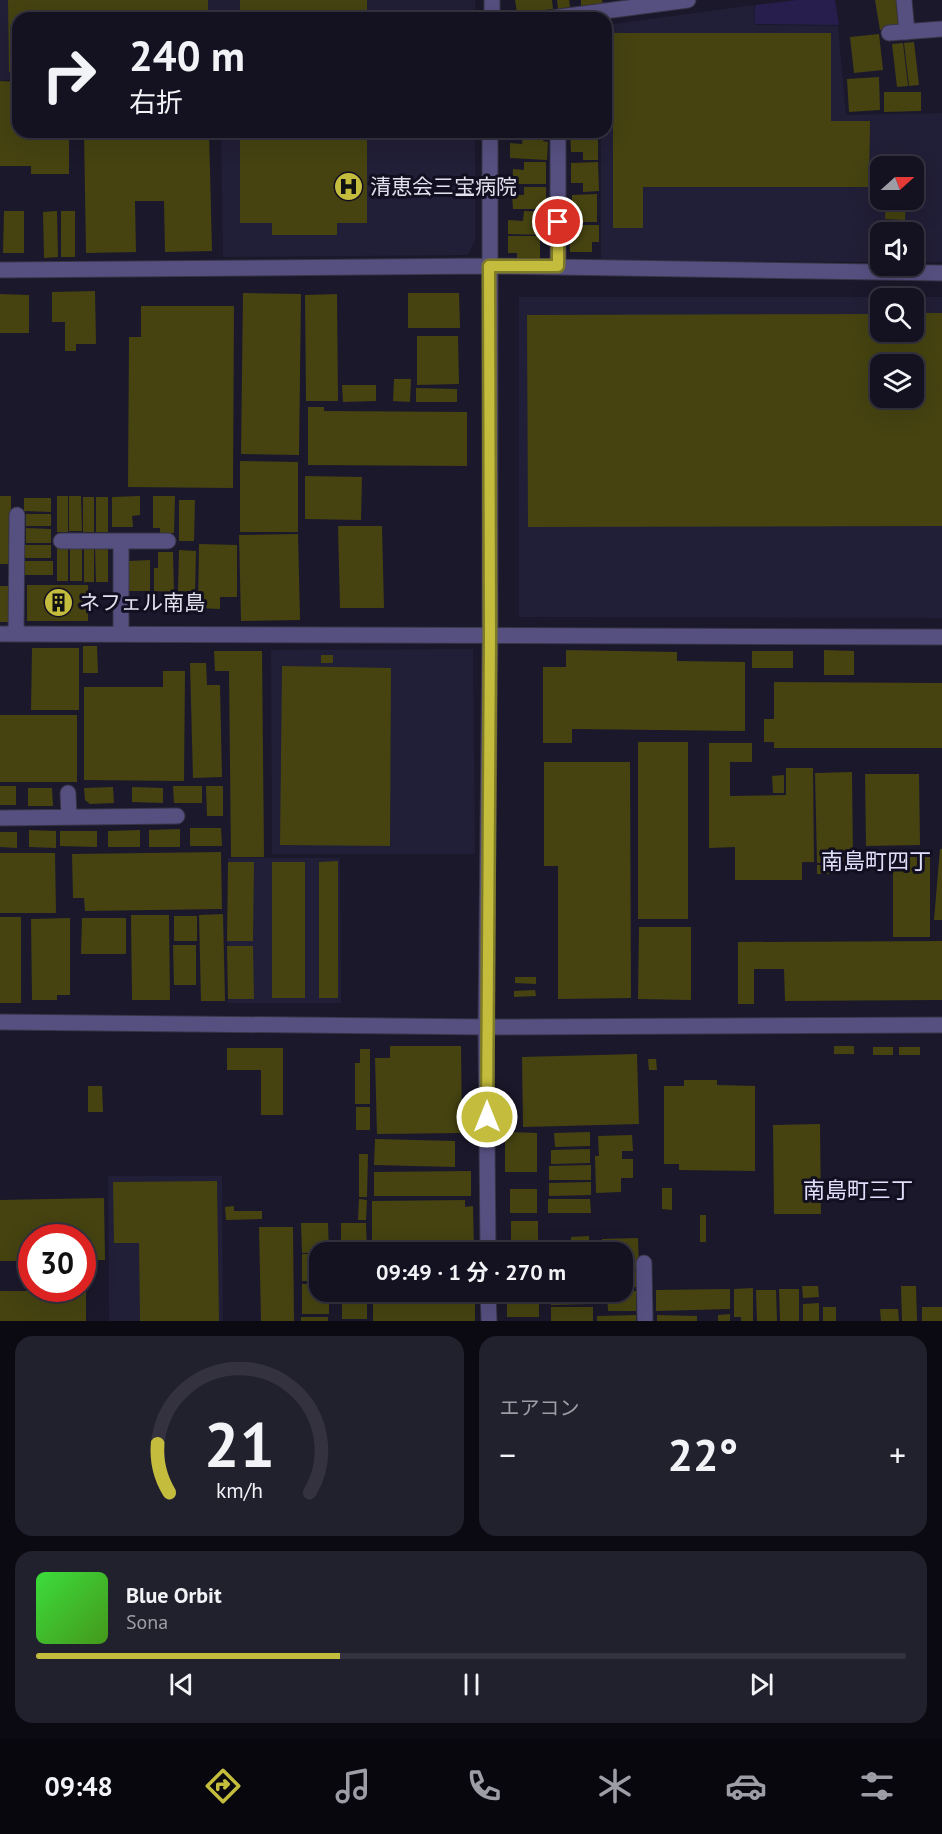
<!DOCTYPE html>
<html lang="ja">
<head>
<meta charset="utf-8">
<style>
  body { margin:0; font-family:"PT Sans","Noto Sans JP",sans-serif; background:#21202d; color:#f1f3f6; height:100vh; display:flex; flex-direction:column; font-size:22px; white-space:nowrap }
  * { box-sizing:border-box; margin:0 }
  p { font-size:20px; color:#9d9ea5 }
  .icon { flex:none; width:33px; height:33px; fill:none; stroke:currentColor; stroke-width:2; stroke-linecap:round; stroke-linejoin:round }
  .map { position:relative; height:1321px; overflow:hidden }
  .sheet { display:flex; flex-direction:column; gap:15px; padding:15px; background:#0b0a12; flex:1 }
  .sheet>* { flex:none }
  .banner { position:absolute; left:12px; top:12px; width:600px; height:126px; border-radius:18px; box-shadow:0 6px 24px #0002,0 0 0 2px #33323e; background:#141220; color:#f1f3f6; overflow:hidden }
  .needle { width:39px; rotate:69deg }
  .fabs { position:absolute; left:870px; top:156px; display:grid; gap:12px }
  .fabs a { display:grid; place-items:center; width:54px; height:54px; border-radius:12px; background:#141220; box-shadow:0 6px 24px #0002,0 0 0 2px #33323e; font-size:30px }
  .speed { position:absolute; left:18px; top:1224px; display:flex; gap:12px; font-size:30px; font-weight:700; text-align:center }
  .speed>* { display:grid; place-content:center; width:78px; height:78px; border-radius:50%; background:#141220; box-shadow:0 6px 24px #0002,0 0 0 2px #33323e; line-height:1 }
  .speed .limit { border:9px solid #d22; background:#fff; color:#111 }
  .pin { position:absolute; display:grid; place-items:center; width:51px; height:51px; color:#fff; margin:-26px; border:3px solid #fff; border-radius:50%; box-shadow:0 2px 6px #0007 }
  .me { position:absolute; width:66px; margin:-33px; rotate:0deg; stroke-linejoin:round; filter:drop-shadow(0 0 4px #0008) }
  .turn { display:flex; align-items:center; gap:21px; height:126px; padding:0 18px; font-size:27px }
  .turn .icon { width:78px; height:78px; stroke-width:2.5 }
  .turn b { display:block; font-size:42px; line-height:51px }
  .big { font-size:45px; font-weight:700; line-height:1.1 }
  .sheet .card { flex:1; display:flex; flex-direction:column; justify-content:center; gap:9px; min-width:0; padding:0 21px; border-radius:18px; background:#21202d }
  .sheet .dial { align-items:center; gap:0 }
  .dial svg { height:156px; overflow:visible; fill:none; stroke:#33323e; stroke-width:7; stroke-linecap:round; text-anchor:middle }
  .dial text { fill:#f1f3f6; stroke:none }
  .song { display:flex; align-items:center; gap:18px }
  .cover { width:72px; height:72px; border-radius:9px; background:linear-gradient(135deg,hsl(120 70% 55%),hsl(100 70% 35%)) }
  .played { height:6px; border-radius:3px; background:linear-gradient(90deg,#c4bc3d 35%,#33323e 35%) }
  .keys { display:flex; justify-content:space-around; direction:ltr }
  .heat { display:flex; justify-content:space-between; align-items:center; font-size:33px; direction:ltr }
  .sheet .tiles { flex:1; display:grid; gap:15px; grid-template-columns:1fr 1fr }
  .card:last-child { grid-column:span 2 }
  .trip { position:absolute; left:309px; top:1242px; width:324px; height:60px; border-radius:18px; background:#141220; box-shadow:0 6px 24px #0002,0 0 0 2px #33323e; font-weight:700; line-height:60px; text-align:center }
  .menu { display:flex; height:96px; justify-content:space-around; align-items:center; background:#08070d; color:#9d9ea5 }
  .menu .icon { width:42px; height:42px }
  .menu .on { color:#c4bc3d }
  .menu b { font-size:27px; color:#f1f3f6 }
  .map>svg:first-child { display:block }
  .built { fill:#211e37; fill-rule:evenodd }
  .green { fill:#281e4d }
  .building { fill:#464311; fill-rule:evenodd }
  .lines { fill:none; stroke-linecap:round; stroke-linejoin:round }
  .minor-casing { stroke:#373446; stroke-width:17 }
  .minor { stroke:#565080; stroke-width:15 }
  .route-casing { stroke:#7f7a28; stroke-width:15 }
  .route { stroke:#c4bc3d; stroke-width:10 }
  .labels { text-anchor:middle; stroke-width:6; stroke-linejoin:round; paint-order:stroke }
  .poi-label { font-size:21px; fill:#e2e1ee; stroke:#120f21; text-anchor:start }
  .neighbourhood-label { font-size:22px; fill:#e0defa; stroke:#120f21 }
</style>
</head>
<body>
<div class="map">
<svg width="942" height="1321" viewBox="0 0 942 1321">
  <rect width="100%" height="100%" fill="#1b182b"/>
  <!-- built -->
  <path class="built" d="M0,0H475V18H18V80H0Z
    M754,5L755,25L838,26L846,115L942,113V262H914V232H880L879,262L601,260V132H606V25ZM880,166H914V200H880Z
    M221,132H475V241L468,255L223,257Z
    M519,297H942V618L519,617ZM880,298H914V332H880ZM880,364H914V398H880Z
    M473,649L475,854H272L271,650Z
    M228,858H340L341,1003H228Z
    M108,1176H222L223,1321H109Z"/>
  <!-- green -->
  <path class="green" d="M797,0H835L839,25L755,24V5Z"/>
  <!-- building -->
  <path class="building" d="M8,0H208V18H18V72H9Z
    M240,0H367V18H240Z
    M515,0H552L553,9L517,13Z
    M557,0H569L570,7L558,9Z
    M581,0H602L603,4L581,6Z
    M875,0H896L900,27L880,30Z
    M613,33H831V121H870L869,187H643V228H613Z
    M879,34L883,70L854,73L850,37Z
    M914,42L919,85L909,86L904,43Z
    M903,43L908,86L897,87L892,44Z
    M879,77L880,110L849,112L847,79Z
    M0,81L18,82V132H69V174H31V166H0Z
    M884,92H921V111L884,112Z
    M84,132H209L212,251L165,252L164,201H135L136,252L86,253Z
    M240,132H367V223H337V235H272V223H240Z
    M570,132H598V160H583V152H571Z
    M523,135L543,136V141L548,142L547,160L510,158V143L522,144Z
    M888,157L901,158L900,166H887Z
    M524,162H546V184H512L513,169L524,170Z
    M598,162L599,191L583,192V183H571V163Z
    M524,187H546V209H513L512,195H524Z
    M597,194V222H583L582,215H572V195Z
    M886,200H906L905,220L885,219Z
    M4,211H24V253H3Z
    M57,211L58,257L44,258L43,212Z
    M61,211H75V257H61Z
    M524,211L547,212L546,235L508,234V220L523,221Z
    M569,225H599V242H592V252H570Z
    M508,236H540V260L517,259V253H508Z
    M95,291L96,344H76V351H65V322H52V292Z
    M243,293L301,294L299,455L241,454Z
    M408,293H459L460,328H408Z
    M0,294L29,295V333H0Z
    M337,294L338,401H306L305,295Z
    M141,306H234L233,488L128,487L129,337H141Z
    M914,313H942V526L528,527L527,315L880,314V332H914ZM880,364H914V398H880Z
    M417,336H458L459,384L417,385Z
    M394,379H411L410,402L393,401Z
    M342,385H376V401L343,402Z
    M416,388L457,389V402H416Z
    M308,407H324V411L467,412V466L308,465Z
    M240,461L298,462V532H240Z
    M305,476L362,477L361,520L305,519Z
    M0,496H11V564H0Z
    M57,496H68V532H57Z
    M69,496H81L82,531H69Z
    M140,496V515L132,516L133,527H112V497Z
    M153,496H175L174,533H160V528H153Z
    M83,497H94V532H83Z
    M96,497H108V532H96Z
    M24,498H51V512L24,511Z
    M179,500H195L194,541H179Z
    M26,514H51V526H26Z
    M338,526H382L384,608H340Z
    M26,528L51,529V543H26Z
    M298,534L300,620L241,621L239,535Z
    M199,544L237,545V597H220V609L198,608Z
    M25,545H51V558H25Z
    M108,547V582H96L95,548Z
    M57,548H68V581H57Z
    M84,548H94V582H84Z
    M70,549H82V581H70Z
    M179,550L196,551L195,592L178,591Z
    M158,552H173L174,592L154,591V568H158Z
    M150,560V591H128V561Z
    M24,561H53V575H24Z
    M27,585H88V621H27Z
    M0,586H9V622H0Z
    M83,646H97L98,673H83Z
    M32,648H79V710H31Z
    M566,650L677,652V661L745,662V731L572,729V743H543V667H566Z
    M824,650L854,651V675H824Z
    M214,651H262L264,857H231L229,671H215Z
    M752,651H793V668H752Z
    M321,655H333V663H321Z
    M190,663H206L207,685H220L222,777L193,778Z
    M282,666L391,668L390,846L280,845Z
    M163,671H185L184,781L84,780V687H163Z
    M774,682L942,683V748H774V742H764V719H774Z
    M0,715H77V782H0Z
    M638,742H688V919H638Z
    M709,743H752V762H730V796L786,795V768H813L814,862H802V880H735V847L709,848Z
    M544,762H630L631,998L558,999V866H544Z
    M852,772L853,862L817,863L815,773Z
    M865,774H919L920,845L866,846Z
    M784,775V793H773L772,776Z
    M0,786H16V805H0Z
    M173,786H202V803H174Z
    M206,786H223V816H207Z
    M113,787L114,803L90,804L85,800L84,788Z
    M132,787L163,788V803L132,802Z
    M28,788H52L53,806H28Z
    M190,828H221L222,846H190Z
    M180,829V847H149V830Z
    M29,830L56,831V848L29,847Z
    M140,830V847H108V831Z
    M60,831H97V847L60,846Z
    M0,832H17V848L0,847Z
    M940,849H942V920H934Z
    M893,851H930V937H893Z
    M221,852L222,909L85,911L84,898H73L72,854Z
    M0,853H55L56,913H0Z
    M338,861V998H319V862Z
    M228,862H254L253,941H227Z
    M272,862H305V998H272Z
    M817,865H837V874H817Z
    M223,914L225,1001H201L199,915Z
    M131,915H169L170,1000H132Z
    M174,916H197V941H174Z
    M0,917H21V1003H0Z
    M70,918V995H57V1000H32L31,919Z
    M82,918H126V954H81Z
    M639,927H691V1000L638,999Z
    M942,941V1000L785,1001L784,969H754V1004H738V942Z
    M173,945H196V985H174Z
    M227,946H253L254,999H228Z
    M515,977H536V984L515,983Z
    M535,990L536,996L514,997V991Z
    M390,1046H461L462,1133L377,1134L375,1058H390Z
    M834,1046H854V1054H834Z
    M873,1047H893V1055H873Z
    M899,1047H920V1055H899Z
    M227,1048H283V1115H261V1070H227Z
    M360,1049H370V1104H355V1063H360Z
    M637,1054L639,1124L523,1127L522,1057Z
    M648,1059H656L657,1070H649Z
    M684,1080H717V1085L755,1086V1171L679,1170V1164H664V1086H684Z
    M88,1086H102L103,1112H88Z
    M356,1107H370V1130H356Z
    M820,1124L821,1214H774L773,1125Z
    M505,1132L537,1133V1172H505Z
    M590,1132V1146L555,1147L554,1133Z
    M632,1135L633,1151H622V1159H633V1178H621V1192L596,1193L595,1156H599L598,1136Z
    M375,1139L455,1141V1167L374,1165Z
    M590,1149V1163L551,1164V1150Z
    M359,1154H368L367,1197H359Z
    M591,1165V1180H549V1166Z
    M471,1171V1196H374V1172Z
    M217,1181L219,1321H140L139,1243H114L113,1182Z
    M591,1182V1195L549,1196V1183Z
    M662,1188H672V1210L662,1209Z
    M510,1189H537V1213H510Z
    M104,1198L105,1260H82V1238H32V1261H0V1200Z
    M359,1199L367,1200L366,1220H358Z
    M548,1199H590L591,1213H548Z
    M465,1200V1207L473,1206L474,1252H372V1201Z
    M234,1206V1211H262V1219L226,1220L225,1207Z
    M700,1215H706V1242H700Z
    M511,1221H538V1244H511Z
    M301,1223H328L329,1252L302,1253Z
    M341,1223H366L367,1252H341Z
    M259,1227H293L294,1321H261Z
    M589,1236V1250L552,1251V1241H571V1237Z
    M638,1238L639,1269H622V1252H602V1239Z
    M506,1248H540V1252H506Z
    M302,1254H320V1281H302Z
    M638,1270V1287L622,1288V1271Z
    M302,1284H320V1292H329V1314H302Z
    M802,1286H818L819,1297L803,1298Z
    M901,1286H916L917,1321H902Z
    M753,1288V1321H741V1317H734V1289Z
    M730,1289V1309L656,1311V1290Z
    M779,1289H799V1321H780Z
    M756,1290H776L777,1321H757Z
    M0,1291H86V1321H0Z
    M636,1291V1311H608L607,1292Z
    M342,1292H367V1319H342Z
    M373,1292H475V1321H373Z
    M523,1292H539V1317H507V1299L523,1298Z
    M551,1292H591V1304L551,1305Z
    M819,1303V1321H803V1304Z
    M551,1307H593V1321H551Z
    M823,1307H836V1321H823Z
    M922,1307H942V1321H922Z
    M880,1309H898L899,1321H881Z
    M730,1314V1321H718V1315Z
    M636,1315V1321H597V1316Z
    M657,1315L697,1316V1321H657Z
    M301,1317H328V1321H301Z"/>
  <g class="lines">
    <defs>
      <path id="minor" d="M904,0L907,32
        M492,18V0
        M552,18L688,0
        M889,33L942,29
        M558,132V266
        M0,270L488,266L942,273
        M61,541H168
        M121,542V634
        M0,634L942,637
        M16,634L17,515
        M68,793L69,817
        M0,818L177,816
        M0,1022L486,1027L942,1025
        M488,1252L486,1027L490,634V132
        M644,1263L645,1321
        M488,1292L489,1321"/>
    </defs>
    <!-- minor casing -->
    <use href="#minor" class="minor-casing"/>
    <!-- minor -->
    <use href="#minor" class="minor"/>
  </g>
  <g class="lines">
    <defs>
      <path id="route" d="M487,1117L490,633L489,266H558V222"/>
    </defs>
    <!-- route casing -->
    <use href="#route" class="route-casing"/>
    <!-- route -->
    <use href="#route" class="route"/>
  </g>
  <!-- icons -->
  <defs>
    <symbol id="hospital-disc" viewBox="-11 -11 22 22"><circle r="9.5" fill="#c4bc3d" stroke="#120f21"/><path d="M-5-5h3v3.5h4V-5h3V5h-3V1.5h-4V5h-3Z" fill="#111"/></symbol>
    <symbol id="building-disc" viewBox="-11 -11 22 22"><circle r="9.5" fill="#c4bc3d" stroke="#120f21"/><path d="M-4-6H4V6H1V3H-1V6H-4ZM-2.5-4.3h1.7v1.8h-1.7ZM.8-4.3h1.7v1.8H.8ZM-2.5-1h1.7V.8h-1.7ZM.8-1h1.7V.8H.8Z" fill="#111"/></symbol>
  </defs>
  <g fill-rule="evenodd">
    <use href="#hospital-disc" x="332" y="170" width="33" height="33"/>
    <use href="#building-disc" x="42" y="586" width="33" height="33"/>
  </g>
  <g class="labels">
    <!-- poi labels -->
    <g class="poi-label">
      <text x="370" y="194">清恵会三宝病院</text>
      <text x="79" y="610">ネフェル南島</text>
    </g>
    <!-- neighbourhood labels -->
    <g class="neighbourhood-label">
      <text x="876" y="869">南島町四丁</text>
      <text x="858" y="1198">南島町三丁</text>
    </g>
  </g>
</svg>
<div class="fabs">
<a><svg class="needle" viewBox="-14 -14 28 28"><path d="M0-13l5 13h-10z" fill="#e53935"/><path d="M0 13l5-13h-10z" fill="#9d9ea5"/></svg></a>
<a><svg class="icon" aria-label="sound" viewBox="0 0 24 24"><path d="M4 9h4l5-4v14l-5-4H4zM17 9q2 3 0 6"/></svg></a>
<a><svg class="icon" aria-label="search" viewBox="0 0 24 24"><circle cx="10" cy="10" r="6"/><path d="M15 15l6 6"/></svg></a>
<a><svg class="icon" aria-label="layers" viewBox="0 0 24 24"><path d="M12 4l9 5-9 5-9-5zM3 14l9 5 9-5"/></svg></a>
</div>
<div class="speed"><div class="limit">30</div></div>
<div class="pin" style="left:558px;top:222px;background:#d93025"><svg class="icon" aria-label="arrive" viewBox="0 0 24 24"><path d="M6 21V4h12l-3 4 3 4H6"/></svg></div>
<svg class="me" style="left:487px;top:1117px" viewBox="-20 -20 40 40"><circle r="17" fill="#c4bc3d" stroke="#fff" stroke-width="3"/><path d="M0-11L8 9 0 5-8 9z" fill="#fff"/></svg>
<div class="trip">09:49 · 1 分 · 270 m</div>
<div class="banner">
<div class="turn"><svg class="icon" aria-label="right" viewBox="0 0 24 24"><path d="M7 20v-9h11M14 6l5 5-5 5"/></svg><div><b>240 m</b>右折</div></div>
</div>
</div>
<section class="sheet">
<div class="tiles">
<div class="card dial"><svg viewBox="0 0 100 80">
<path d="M14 69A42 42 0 1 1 86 69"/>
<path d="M14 69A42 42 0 0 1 8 44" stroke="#c4bc3d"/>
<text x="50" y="56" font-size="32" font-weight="700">21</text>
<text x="50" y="72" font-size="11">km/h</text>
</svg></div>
<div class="card"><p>エアコン</p>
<div class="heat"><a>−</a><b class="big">22°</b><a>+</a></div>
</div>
<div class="card">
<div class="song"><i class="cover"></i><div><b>Blue Orbit</b><p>Sona</p></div></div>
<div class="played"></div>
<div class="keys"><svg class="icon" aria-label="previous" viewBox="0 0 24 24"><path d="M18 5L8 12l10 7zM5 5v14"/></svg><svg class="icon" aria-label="pause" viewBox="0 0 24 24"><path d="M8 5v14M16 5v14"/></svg><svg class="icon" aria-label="next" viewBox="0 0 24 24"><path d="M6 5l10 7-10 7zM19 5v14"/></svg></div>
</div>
</div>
</section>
<nav class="menu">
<b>09:48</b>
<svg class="icon on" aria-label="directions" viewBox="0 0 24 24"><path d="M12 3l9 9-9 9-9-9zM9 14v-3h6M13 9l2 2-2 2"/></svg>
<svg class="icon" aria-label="music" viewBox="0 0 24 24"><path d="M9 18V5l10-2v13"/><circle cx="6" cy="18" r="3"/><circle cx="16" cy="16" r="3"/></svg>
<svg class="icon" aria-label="phone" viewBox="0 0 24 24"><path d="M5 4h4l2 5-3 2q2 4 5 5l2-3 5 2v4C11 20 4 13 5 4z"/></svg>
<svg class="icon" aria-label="climate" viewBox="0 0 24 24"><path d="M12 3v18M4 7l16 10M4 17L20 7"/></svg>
<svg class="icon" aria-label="car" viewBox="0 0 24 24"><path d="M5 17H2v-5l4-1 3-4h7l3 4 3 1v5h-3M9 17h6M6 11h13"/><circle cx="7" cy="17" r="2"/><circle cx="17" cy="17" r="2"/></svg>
<svg class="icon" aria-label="filters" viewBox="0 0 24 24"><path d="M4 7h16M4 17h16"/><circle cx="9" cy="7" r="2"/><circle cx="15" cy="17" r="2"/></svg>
</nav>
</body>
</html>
